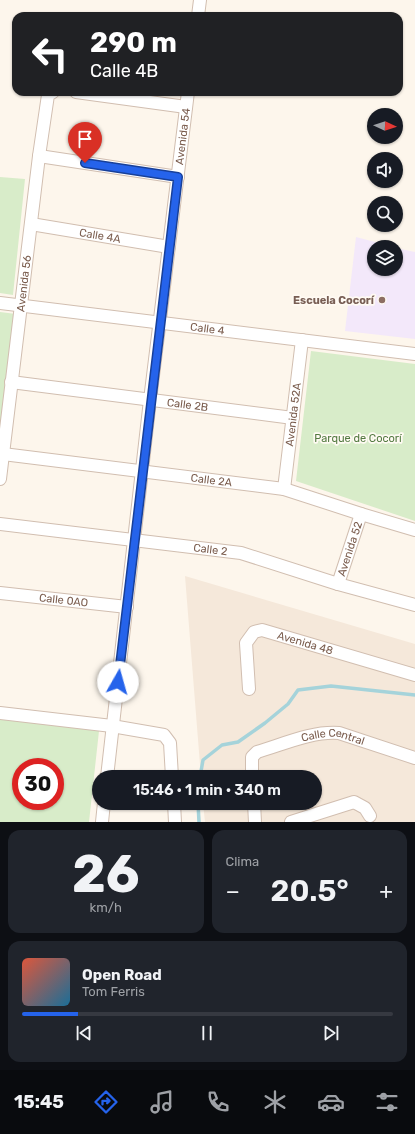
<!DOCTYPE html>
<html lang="es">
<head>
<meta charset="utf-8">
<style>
  body { margin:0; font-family:Rubik,sans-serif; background:#20242c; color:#f1f3f6; height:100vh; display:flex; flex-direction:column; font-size:15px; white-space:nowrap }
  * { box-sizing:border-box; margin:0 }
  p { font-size:13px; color:#9ea1a6 }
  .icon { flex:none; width:22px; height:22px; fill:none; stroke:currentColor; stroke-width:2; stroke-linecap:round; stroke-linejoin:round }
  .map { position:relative; height:822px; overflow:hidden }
  .details { display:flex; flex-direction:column; gap:8px; padding:8px; background:#0d0f14; flex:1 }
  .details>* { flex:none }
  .hud { position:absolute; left:12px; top:12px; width:391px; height:84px; border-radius:12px; box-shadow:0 1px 3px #0004; background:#202124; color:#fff; overflow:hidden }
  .needle { width:26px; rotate:93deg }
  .buttons { position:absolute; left:367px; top:108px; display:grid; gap:8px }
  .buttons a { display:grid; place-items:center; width:36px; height:36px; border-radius:50%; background:#171b24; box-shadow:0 1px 3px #0004; font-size:20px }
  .speed { position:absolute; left:12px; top:758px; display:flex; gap:8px; font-size:20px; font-weight:700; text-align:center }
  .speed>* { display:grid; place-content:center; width:52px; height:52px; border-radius:50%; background:#171b24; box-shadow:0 1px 3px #0004; line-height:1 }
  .speed .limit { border:6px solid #d22; background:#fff; color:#111 }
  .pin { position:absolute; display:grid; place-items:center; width:34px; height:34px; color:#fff; margin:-41px -17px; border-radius:50% 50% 50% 0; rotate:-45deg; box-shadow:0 0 4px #0007 }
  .pin .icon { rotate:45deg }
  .me { position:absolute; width:44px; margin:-22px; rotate:7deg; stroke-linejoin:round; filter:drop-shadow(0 0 3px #0008) }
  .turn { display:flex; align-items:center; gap:14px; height:84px; padding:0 12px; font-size:18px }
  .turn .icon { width:52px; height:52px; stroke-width:2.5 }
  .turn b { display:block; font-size:28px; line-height:34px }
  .big { font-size:30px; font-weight:600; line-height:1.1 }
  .details .tile { flex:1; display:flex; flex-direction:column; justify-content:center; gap:6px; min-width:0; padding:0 14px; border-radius:12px; background:#20242c }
  .details .dial { align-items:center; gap:0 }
  .dial b { font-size:52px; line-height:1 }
  .song { display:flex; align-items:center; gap:12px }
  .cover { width:48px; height:48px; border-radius:6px; background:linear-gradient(135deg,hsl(10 70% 55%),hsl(200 70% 35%)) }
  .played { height:4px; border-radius:2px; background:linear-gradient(90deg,#2563eb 15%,#363941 15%) }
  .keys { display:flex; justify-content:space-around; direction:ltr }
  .heat { display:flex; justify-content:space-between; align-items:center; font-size:22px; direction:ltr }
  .details .tiles { flex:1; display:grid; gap:8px; grid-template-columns:1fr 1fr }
  .tile:last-child { grid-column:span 2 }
  .trip { position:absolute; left:92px; top:770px; width:230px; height:40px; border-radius:20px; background:#171b24; box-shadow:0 1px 3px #0004; font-weight:600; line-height:40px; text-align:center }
  .dock { display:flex; height:64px; justify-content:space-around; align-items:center; background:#090b0e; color:#9ea1a6 }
  .dock .icon { width:28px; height:28px }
  .dock .active { color:#2563eb }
  .dock b { font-size:18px; color:#f1f3f6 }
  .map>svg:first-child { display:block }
  .residential { fill:#f5e8da }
  .education { fill:#f3e8fa }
  .green { fill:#d8ecc9; fill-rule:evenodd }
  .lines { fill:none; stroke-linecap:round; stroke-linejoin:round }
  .stream { stroke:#a5d3da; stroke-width:3.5 }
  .street-casing { stroke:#d1beb0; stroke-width:14 }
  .street { stroke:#fff; stroke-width:12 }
  .route-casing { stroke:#184099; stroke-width:10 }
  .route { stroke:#2563eb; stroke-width:7 }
  .education-dot { fill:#8d6e63; stroke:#fffaf3; stroke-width:1.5 }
  .labels { text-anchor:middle; stroke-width:3.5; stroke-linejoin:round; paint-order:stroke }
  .street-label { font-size:11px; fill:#7a5c4d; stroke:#fffaf3 }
  .education-label { font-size:11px; font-weight:bold; fill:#785e54; stroke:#fffaf3; text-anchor:end }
  .park-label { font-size:11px; fill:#537a41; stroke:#fffaf3 }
</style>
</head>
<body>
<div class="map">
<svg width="415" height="822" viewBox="0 0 415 822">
  <rect width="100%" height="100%" fill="#fdf6ec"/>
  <!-- residential -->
  <path class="residential" d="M185,576L415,644V822H205L203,803H315V777H201Z"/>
  <!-- education -->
  <path class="education" d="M356,237L394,247H374V269H396V248L415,252V339L345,331Z"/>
  <!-- green -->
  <path class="green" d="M0,177L25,179L13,295L0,293Z
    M0,312L16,314L0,444Z
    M311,351L415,364V521L296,481Z
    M0,719L99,731L89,822H0ZM21,767H55V801H21Z"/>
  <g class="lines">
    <!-- stream -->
    <path class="stream" d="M200,777L203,760L222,745L238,742L265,723L288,704L298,690L331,686L415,695
      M198,803L199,822"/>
    <defs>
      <g id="street">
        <path d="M198,16L200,0"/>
        <path d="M76,92L186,107"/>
        <path d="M39,156L178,177"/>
        <path id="s1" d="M31,224L169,247"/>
        <path id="s2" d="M0,303L415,354"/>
        <path id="s3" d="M11,382L293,418"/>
        <path id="s4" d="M3,454L284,489L361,514L415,530"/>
        <path id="s5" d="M0,479L39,156L48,95L53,92"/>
        <path id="s6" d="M284,489L302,340"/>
        <path id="s7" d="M0,524L241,553L338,584L415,605"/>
        <path id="s8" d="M338,584L361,514"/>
        <path id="s9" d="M0,593L127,607"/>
        <path id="s10" d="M249,689L246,643L254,632L262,630L415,675"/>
        <path d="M0,713L112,726L164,735L170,743L172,777"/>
        <path id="s11" d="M107,777L150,400L188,92"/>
        <path id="s12" d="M252,777V757L257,752C284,744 312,731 339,733L415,758"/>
        <path d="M174,803L175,822"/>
        <path d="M254,803L255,822"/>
        <path d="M102,822L104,803"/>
        <path d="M291,822L354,802L365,808L370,816"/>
      </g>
    </defs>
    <!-- street casing -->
    <use href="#street" class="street-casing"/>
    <!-- street -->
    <use href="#street" class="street"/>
  </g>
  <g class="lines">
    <defs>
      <path id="route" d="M85,163L178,177L118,682"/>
    </defs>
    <!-- route casing -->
    <use href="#route" class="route-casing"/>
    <!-- route -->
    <use href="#route" class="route"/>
  </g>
  <!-- markers -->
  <circle class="education-dot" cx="382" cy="300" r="4"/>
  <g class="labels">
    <!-- street labels -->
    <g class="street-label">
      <text dy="4" stroke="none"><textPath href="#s11" startOffset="645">Avenida 54</textPath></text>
      <text dy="4" stroke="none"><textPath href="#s1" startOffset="70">Calle 4A</textPath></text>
      <text dy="4" stroke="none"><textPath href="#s5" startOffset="197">Avenida 56</textPath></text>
      <text dy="4" stroke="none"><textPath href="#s2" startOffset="209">Calle 4</textPath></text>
      <text dy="4" stroke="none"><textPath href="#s3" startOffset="178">Calle 2B</textPath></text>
      <text dy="4" stroke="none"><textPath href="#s6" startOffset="75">Avenida 52A</textPath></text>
      <text dy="4" stroke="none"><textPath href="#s4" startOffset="210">Calle 2A</textPath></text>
      <text dy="4" stroke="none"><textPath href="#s7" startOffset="212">Calle 2</textPath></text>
      <text dy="4" stroke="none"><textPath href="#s8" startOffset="37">Avenida 52</textPath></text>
      <text dy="4" stroke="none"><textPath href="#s9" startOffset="64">Calle 0AO</textPath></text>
      <text dy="4" stroke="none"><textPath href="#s10" startOffset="113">Avenida 48</textPath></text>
      <text dy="4" stroke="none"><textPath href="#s12" startOffset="106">Calle Central</textPath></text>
    </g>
    <!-- education labels -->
    <g class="education-label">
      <text x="374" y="304">Escuela Cocorí</text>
    </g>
    <!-- park labels -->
    <g class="park-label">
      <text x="358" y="442">Parque de Cocorí</text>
    </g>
  </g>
</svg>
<div class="buttons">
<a><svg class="needle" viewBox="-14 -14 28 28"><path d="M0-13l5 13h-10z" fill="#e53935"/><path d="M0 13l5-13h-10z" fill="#9ea1a6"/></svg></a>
<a><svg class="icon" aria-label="sound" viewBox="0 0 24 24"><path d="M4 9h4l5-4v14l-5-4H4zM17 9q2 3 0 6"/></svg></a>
<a><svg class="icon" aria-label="search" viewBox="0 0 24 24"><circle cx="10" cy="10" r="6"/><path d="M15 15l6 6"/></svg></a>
<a><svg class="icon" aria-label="layers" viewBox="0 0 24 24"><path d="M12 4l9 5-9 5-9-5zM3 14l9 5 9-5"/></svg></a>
</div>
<div class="speed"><div class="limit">30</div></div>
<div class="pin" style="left:85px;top:163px;background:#d93025"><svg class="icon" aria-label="arrive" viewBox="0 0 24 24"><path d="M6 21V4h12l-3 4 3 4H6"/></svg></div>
<svg class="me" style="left:118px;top:682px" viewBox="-20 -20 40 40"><circle r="19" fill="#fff"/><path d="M0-13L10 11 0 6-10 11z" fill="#2563eb"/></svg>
<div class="trip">15:46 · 1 min · 340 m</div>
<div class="hud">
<div class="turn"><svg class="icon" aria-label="left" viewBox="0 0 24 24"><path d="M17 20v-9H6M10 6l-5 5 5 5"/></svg><div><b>290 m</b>Calle 4B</div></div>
</div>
</div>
<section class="details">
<div class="tiles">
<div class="tile dial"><b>26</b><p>km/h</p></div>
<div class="tile"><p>Clima</p>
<div class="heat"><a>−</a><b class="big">20.5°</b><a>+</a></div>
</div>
<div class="tile">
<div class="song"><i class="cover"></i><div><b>Open Road</b><p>Tom Ferris</p></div></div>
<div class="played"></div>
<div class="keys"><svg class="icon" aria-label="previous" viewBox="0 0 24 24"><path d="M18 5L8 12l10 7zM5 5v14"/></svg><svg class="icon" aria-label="pause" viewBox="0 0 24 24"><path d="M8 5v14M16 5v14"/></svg><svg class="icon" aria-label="next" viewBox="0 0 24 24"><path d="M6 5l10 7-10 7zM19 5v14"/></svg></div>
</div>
</div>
</section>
<nav class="dock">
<b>15:45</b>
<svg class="icon active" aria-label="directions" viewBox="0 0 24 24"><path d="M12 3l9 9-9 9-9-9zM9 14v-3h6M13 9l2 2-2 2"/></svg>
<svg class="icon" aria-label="music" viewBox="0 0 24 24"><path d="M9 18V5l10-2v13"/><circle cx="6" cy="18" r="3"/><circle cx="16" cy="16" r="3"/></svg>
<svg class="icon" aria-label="phone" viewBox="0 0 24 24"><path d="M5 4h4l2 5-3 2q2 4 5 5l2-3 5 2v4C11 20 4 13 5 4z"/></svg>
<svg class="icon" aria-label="climate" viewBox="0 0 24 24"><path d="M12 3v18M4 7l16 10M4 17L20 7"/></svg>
<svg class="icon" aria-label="car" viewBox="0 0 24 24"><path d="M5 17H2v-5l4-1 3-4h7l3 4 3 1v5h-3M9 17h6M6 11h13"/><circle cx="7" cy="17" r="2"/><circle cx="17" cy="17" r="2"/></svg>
<svg class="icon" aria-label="filters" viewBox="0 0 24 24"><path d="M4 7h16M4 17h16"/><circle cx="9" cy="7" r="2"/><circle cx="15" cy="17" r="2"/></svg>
</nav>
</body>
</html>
